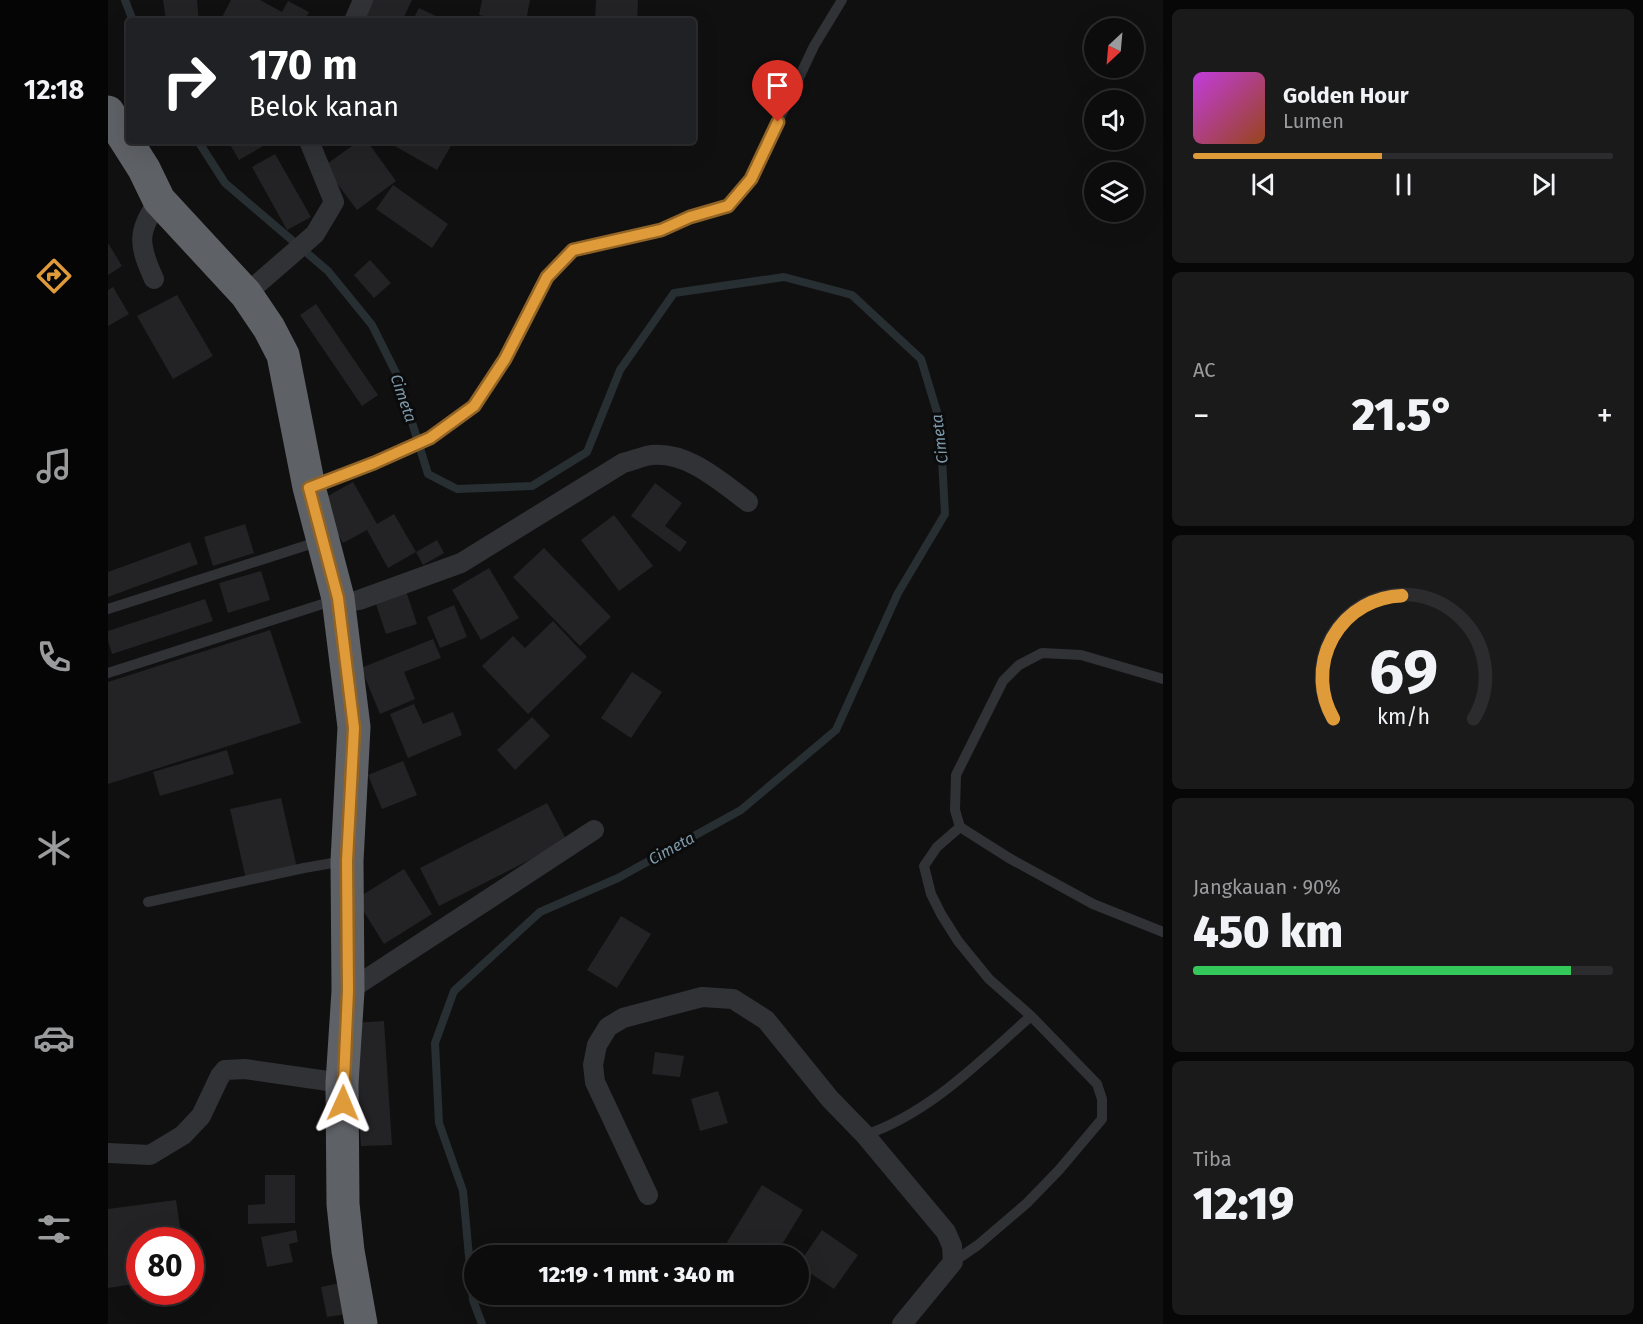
<!DOCTYPE html>
<html lang="id">
<head>
<meta charset="utf-8">
<style>
  body { margin:0; font-family:"Fira Sans",sans-serif; background:#1a1a1b; color:#f1f3f6; height:100vh; display:flex; flex-direction:column; font-size:22px; white-space:nowrap }
  * { box-sizing:border-box; margin:0 }
  p { font-size:20px; color:#9a9b9d }
  .icon { flex:none; width:33px; height:33px; fill:none; stroke:currentColor; stroke-width:2; stroke-linecap:round; stroke-linejoin:round }
  .map { position:relative; flex:1; overflow:hidden }
  .sheet { display:flex; flex-direction:column; gap:9px; padding:9px; background:#070707; width:480px }
  .sheet>* { flex:none }
  .top-card { position:absolute; left:18px; top:18px; width:570px; height:126px; border-radius:6px; box-shadow:0 6px 24px #0002,0 0 0 2px #2c2c2e; background:#202124; color:#fff; overflow:hidden }
  .needle { width:39px; rotate:206deg }
  .buttons { position:absolute; left:976px; top:18px; display:grid; gap:12px }
  .buttons a { display:grid; place-items:center; width:60px; height:60px; border-radius:50%; background:#0c0c0d; box-shadow:0 6px 24px #0002,0 0 0 2px #2c2c2e; font-size:30px }
  .speed { position:absolute; left:18px; top:1227px; display:flex; gap:12px; font-size:30px; font-weight:700; text-align:center }
  .speed>* { display:grid; place-content:center; width:78px; height:78px; border-radius:50%; background:#0c0c0d; box-shadow:0 6px 24px #0002,0 0 0 2px #2c2c2e; line-height:1 }
  .speed .limit { border:9px solid #d22; background:#fff; color:#111 }
  .pin { position:absolute; display:grid; place-items:center; width:51px; height:51px; color:#fff; margin:-62px -26px; border-radius:50% 50% 50% 0; rotate:-45deg; box-shadow:0 0 6px #0007 }
  .pin .icon { rotate:45deg }
  .me { position:absolute; width:66px; margin:-33px; rotate:1deg; stroke-linejoin:round; filter:drop-shadow(0 0 4px #0008) }
  .turn { display:flex; align-items:center; gap:21px; height:126px; padding:0 24px; font-size:27px }
  .turn .icon { width:78px; height:78px; stroke-width:2.5 }
  .turn b { display:block; font-size:42px; line-height:51px }
  .big { font-size:45px; font-weight:800; line-height:1.1 }
  .sheet .widget { flex:1; display:flex; flex-direction:column; justify-content:center; gap:9px; min-width:0; padding:0 21px; border-radius:9px; background:#1a1a1b }
  .sheet .dial { align-items:center; gap:0 }
  .dial svg { height:156px; overflow:visible; fill:none; stroke:#2c2c2e; stroke-width:7; stroke-linecap:round; text-anchor:middle }
  .dial text { fill:#f1f3f6; stroke:none }
  .song { display:flex; align-items:center; gap:18px }
  .cover { width:72px; height:72px; border-radius:9px; background:linear-gradient(135deg,hsl(290 70% 55%),hsl(20 70% 35%)) }
  .played { height:6px; border-radius:3px; background:linear-gradient(90deg,#df9a3a 45%,#2c2c2e 45%) }
  .keys { display:flex; justify-content:space-around; direction:ltr }
  .heat { display:flex; justify-content:space-between; align-items:center; font-size:33px; direction:ltr }
  .charge { height:9px; border-radius:4px; background:linear-gradient(90deg,#34c759 90%,#2c2c2e 0) }
  .trip { position:absolute; left:356px; top:1245px; width:345px; height:60px; border-radius:30px; background:#0c0c0d; box-shadow:0 6px 24px #0002,0 0 0 2px #2c2c2e; font-weight:800; line-height:60px; text-align:center }
  main { display:flex; flex:1; min-height:0 }
  .tab-bar { display:flex; flex-direction:column; width:108px; justify-content:space-around; align-items:center; background:#050505; color:#9a9b9d }
  .tab-bar .icon { width:42px; height:42px }
  .tab-bar .current { color:#df9a3a }
  .tab-bar b { font-size:27px; color:#f1f3f6 }
  .map>svg:first-child { display:block }
  .lines { fill:none; stroke-linecap:round; stroke-linejoin:round }
  .stream { stroke:#282f33; stroke-width:8 }
  .building { fill:#232325 }
  .lane { stroke:#313236; stroke-width:10 }
  .street { stroke:#313236; stroke-width:20 }
  .highway { stroke:#5e6166; stroke-width:33 }
  .route-casing { stroke:#916426; stroke-width:15 }
  .route { stroke:#df9a3a; stroke-width:10 }
  .labels { text-anchor:middle; stroke-width:6; stroke-linejoin:round; paint-order:stroke }
  .water-label { font-size:16px; font-style:italic; fill:#7c98a9; stroke:#0b0b0c }
</style>
</head>
<body>
<main>
<nav class="tab-bar">
<b>12:18</b>
<svg class="icon current" aria-label="directions" viewBox="0 0 24 24"><path d="M12 3l9 9-9 9-9-9zM9 14v-3h6M13 9l2 2-2 2"/></svg>
<svg class="icon" aria-label="music" viewBox="0 0 24 24"><path d="M9 18V5l10-2v13"/><circle cx="6" cy="18" r="3"/><circle cx="16" cy="16" r="3"/></svg>
<svg class="icon" aria-label="phone" viewBox="0 0 24 24"><path d="M5 4h4l2 5-3 2q2 4 5 5l2-3 5 2v4C11 20 4 13 5 4z"/></svg>
<svg class="icon" aria-label="climate" viewBox="0 0 24 24"><path d="M12 3v18M4 7l16 10M4 17L20 7"/></svg>
<svg class="icon" aria-label="car" viewBox="0 0 24 24"><path d="M5 17H2v-5l4-1 3-4h7l3 4 3 1v5h-3M9 17h6M6 11h13"/><circle cx="7" cy="17" r="2"/><circle cx="17" cy="17" r="2"/></svg>
<svg class="icon" aria-label="filters" viewBox="0 0 24 24"><path d="M4 7h16M4 17h16"/><circle cx="9" cy="7" r="2"/><circle cx="15" cy="17" r="2"/></svg>
</nav>
<div class="map">
<svg width="1055" height="1324" viewBox="0 0 1055 1324">
  <rect width="100%" height="100%" fill="#101011"/>
  <g class="lines">
    <!-- stream -->
    <path class="stream" d="M17,0L25,21
      M90,141L117,183L220,271L264,325L290,377L320,474L349,489L424,486L479,452L512,370L566,293L676,277L744,295L813,359L832,422L837,514L790,593L728,730L633,810L510,878L432,912L346,991L327,1043L331,1123L355,1191L365,1300L374,1324"/>
  </g>
  <!-- building -->
  <path class="building" d="M55,0H89L91,21H58Z
    M123,0H152L174,12L180,1L201,12L196,21H112Z
    M263,0H304L294,21H254Z
    M374,0H422L418,21H400L371,15Z
    M488,0H530L529,21H487Z
    M311,8L338,21H304Z
    M120,141H164L131,160Z
    M251,141H259L288,181L249,210L216,166Z
    M278,141H339L344,144L329,170Z
    M167,154L203,217L179,230L144,167Z
    M285,185L340,224L324,248L268,209Z
    M0,243L14,266L0,275Z
    M262,260L283,283L266,298L246,275Z
    M5,287L21,314L0,326V290Z
    M69,295L105,356L65,379L29,316Z
    M208,304L270,395L254,406L192,315Z
    M245,482L269,524L286,514L308,552L280,568L259,530L235,543L211,501Z
    M547,483L574,503L557,526L579,542L572,552L523,516Z
    M506,515L545,566L511,591L473,540Z
    M137,524L146,553L105,566L96,537Z
    M329,540L336,553L315,565L308,552Z
    M82,542L90,564L0,597V572Z
    M436,548L503,617L472,646L405,577Z
    M381,568L411,618L373,640L344,590Z
    M153,571L162,600L120,613L111,583Z
    M298,591L309,624L278,634L267,601Z
    M97,599L105,621L4,654L0,641V631Z
    M346,605L359,637L332,648L319,617Z
    M445,621L479,657L420,714L374,666L405,636L417,648Z
    M162,630L193,723L0,784V682Z
    M325,639L333,658L296,672L307,699L272,714L253,668Z
    M524,672L554,692L523,738L493,718Z
    M306,704L315,724L345,712L354,735L300,758L282,714Z
    M424,717L442,736L407,770L389,750Z
    M119,750L126,774L52,796L45,772Z
    M295,761L309,795L274,809L260,775Z
    M173,798L189,868L138,879L122,809Z
    M439,803L459,841L331,906L312,868Z
    M296,869L324,914L276,944L248,899Z
    M513,916L543,934L509,988L479,970Z
    M276,1021L284,1145L253,1146L245,1023Z
    M547,1052L576,1056L572,1077L544,1074Z
    M610,1091L620,1123L592,1131L583,1099Z
    M157,1175H187V1223L140,1224V1205L157,1204Z
    M654,1185L695,1210L667,1256H641L619,1242Z
    M68,1200L74,1240H32V1283L0,1288V1209Z
    M188,1230L190,1242L181,1244L185,1262L159,1267L153,1237Z
    M714,1230L750,1255L726,1289L690,1265Z
    M516,1245L525,1256H503Z
    M232,1283L238,1314L219,1317L213,1287Z"/>
  <g class="lines">
    <!-- lane -->
    <path class="lane" d="M205,486L266,463L322,438L366,406L397,359L439,277L465,250L553,230L582,217L620,206L643,179L706,46L734,0
      M0,609L212,541
      M0,673L227,600
      M1055,679L973,655L934,653L911,665L895,681L848,775L847,810L852,827L901,858L985,904L1055,932
      M40,902L196,868L236,861
      M757,1135C822,1113 872,1061 923,1016
      M845,1262L870,1245L919,1203L951,1170L994,1119V1099L989,1084L923,1016L881,979L850,941L833,914L823,894L816,866L829,847L852,827"/>
    <!-- street -->
    <path class="street" d="M246,21L255,0
      M46,279C30,244 29,232 51,200
      M138,294L207,234L226,202L201,141
      M230,604L251,600L353,563L515,463C523,461 531,458 538,456C576,448 612,481 640,502
      M240,991L486,830
      M0,1153L42,1155L75,1135L93,1116L112,1076L117,1070L137,1069L234,1083
      M540,1195L487,1082L485,1065L489,1045L500,1027L515,1018L594,997L625,999L658,1020L722,1099L757,1135L838,1232L844,1246L845,1262L794,1324"/>
    <!-- highway -->
    <path class="highway" d="M0,112L36,169L51,200L138,294L161,328L175,355L201,487L230,598L246,727L239,861L240,991L234,1083L235,1204L240,1251L253,1324"/>
  </g>
  <g class="lines">
    <defs>
      <path id="route" d="M235,1103L240,991L239,861L246,728L230,598L201,488L266,463L322,438L366,406L397,359L439,277L465,250L553,230L582,217L620,206L643,179L670,122"/>
    </defs>
    <!-- route casing -->
    <use href="#route" class="route-casing"/>
    <!-- route -->
    <use href="#route" class="route"/>
  </g>
  <g class="labels">
    <!-- water labels -->
    <g class="water-label">
      <text transform="translate(296 398) rotate(71)" y="6">Cimeta</text>
      <text transform="translate(831 439) rotate(-97)" y="6">Cimeta</text>
      <text transform="translate(563 848) rotate(-29)" y="6">Cimeta</text>
    </g>
  </g>
</svg>
<div class="buttons">
<a><svg class="needle" viewBox="-14 -14 28 28"><path d="M0-13l5 13h-10z" fill="#e53935"/><path d="M0 13l5-13h-10z" fill="#9a9b9d"/></svg></a>
<a><svg class="icon" aria-label="sound" viewBox="0 0 24 24"><path d="M4 9h4l5-4v14l-5-4H4zM17 9q2 3 0 6"/></svg></a>
<a><svg class="icon" aria-label="layers" viewBox="0 0 24 24"><path d="M12 4l9 5-9 5-9-5zM3 14l9 5 9-5"/></svg></a>
</div>
<div class="speed"><div class="limit">80</div></div>
<div class="pin" style="left:670px;top:122px;background:#d93025"><svg class="icon" aria-label="arrive" viewBox="0 0 24 24"><path d="M6 21V4h12l-3 4 3 4H6"/></svg></div>
<svg class="me" style="left:235px;top:1103px" viewBox="-20 -20 40 40"><path d="M0-17L14 15 0 8-14 15z" fill="#df9a3a" stroke="#fff" stroke-width="4"/></svg>
<div class="trip">12:19 · 1 mnt · 340 m</div>
<div class="top-card">
<div class="turn"><svg class="icon" aria-label="right" viewBox="0 0 24 24"><path d="M7 20v-9h11M14 6l5 5-5 5"/></svg><div><b>170 m</b>Belok kanan</div></div>
</div>
</div>
<section class="sheet">
<div class="widget">
<div class="song"><i class="cover"></i><div><b>Golden Hour</b><p>Lumen</p></div></div>
<div class="played"></div>
<div class="keys"><svg class="icon" aria-label="previous" viewBox="0 0 24 24"><path d="M18 5L8 12l10 7zM5 5v14"/></svg><svg class="icon" aria-label="pause" viewBox="0 0 24 24"><path d="M8 5v14M16 5v14"/></svg><svg class="icon" aria-label="next" viewBox="0 0 24 24"><path d="M6 5l10 7-10 7zM19 5v14"/></svg></div>
</div>
<div class="widget"><p>AC</p>
<div class="heat"><a>−</a><b class="big">21.5°</b><a>+</a></div>
</div>
<div class="widget dial"><svg viewBox="0 0 100 80">
<path d="M14 69A42 42 0 1 1 86 69"/>
<path d="M14 69A42 42 0 0 1 49 6" stroke="#df9a3a"/>
<text x="50" y="56" font-size="32" font-weight="700">69</text>
<text x="50" y="72" font-size="11">km/h</text>
</svg></div>
<div class="widget"><p>Jangkauan · 90%</p><b class="big">450 km</b><div class="charge"></div></div>
<div class="widget"><p>Tiba</p><b class="big">12:19</b></div>
</section>
</main>
</body>
</html>
